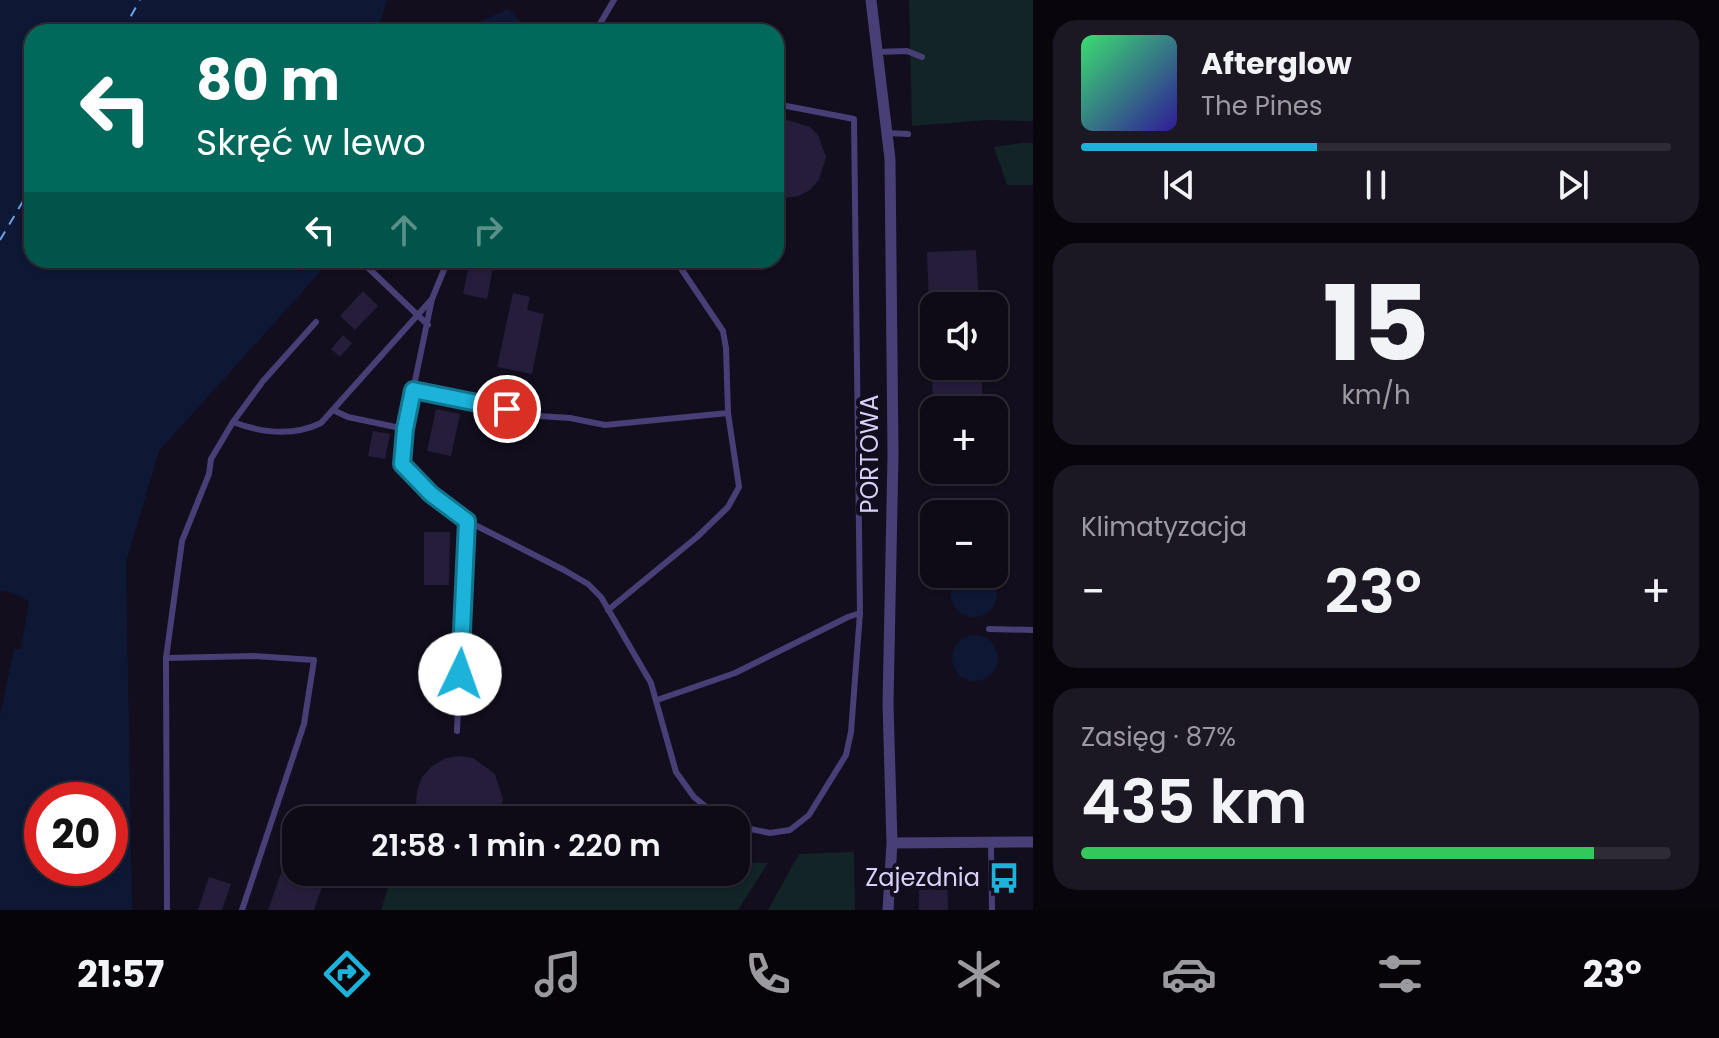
<!DOCTYPE html>
<html lang="pl">
<head>
<meta charset="utf-8">
<style>
  body { margin:0; font-family:Poppins,sans-serif; background:#1c1823; color:#f1f3f6; height:100vh; display:flex; flex-direction:column; font-size:30px; white-space:nowrap }
  * { box-sizing:border-box; margin:0 }
  p { font-size:26px; color:#9b9aa1 }
  .icon { flex:none; width:44px; height:44px; fill:none; stroke:currentColor; stroke-width:2; stroke-linecap:round; stroke-linejoin:round }
  .map { position:relative; flex:1; overflow:hidden }
  .details { display:flex; flex-direction:column; gap:20px; padding:20px; background:#08060c; width:686px }
  .details>* { flex:none }
  .top-card { position:absolute; left:24px; top:24px; width:760px; height:244px; border-radius:24px; box-shadow:0 2px 6px #0004,0 0 0 2px #2e2b35; background:#00695c; color:#fff; overflow:hidden }
  .buttons { position:absolute; left:920px; top:292px; display:grid; gap:16px }
  .buttons a { display:grid; place-items:center; width:88px; height:88px; border-radius:16px; background:#0e0a16; box-shadow:0 2px 6px #0004,0 0 0 2px #2e2b35; font-size:40px }
  .speed { position:absolute; left:24px; top:782px; display:flex; gap:16px; font-size:40px; font-weight:700; text-align:center }
  .speed>* { display:grid; place-content:center; width:104px; height:104px; border-radius:50%; background:#0e0a16; box-shadow:0 2px 6px #0004,0 0 0 2px #2e2b35; line-height:1 }
  .speed .limit { border:12px solid #d22; background:#fff; color:#111 }
  .pin { position:absolute; display:grid; place-items:center; width:68px; height:68px; color:#fff; margin:-34px; border:4px solid #fff; border-radius:50%; box-shadow:0 2px 8px #0007 }
  .me { position:absolute; width:88px; margin:-44px; rotate:3deg; stroke-linejoin:round; filter:drop-shadow(0 0 6px #0008) }
  .turn { display:flex; align-items:center; gap:28px; height:168px; padding:0 40px; font-size:36px }
  .turn .icon { width:104px; height:104px; stroke-width:2.5 }
  .turn b { display:block; font-size:56px; line-height:68px }
  .lanes { display:flex; align-items:center; height:76px; padding:0 40px; background:#0003; justify-content:center; gap:40px; direction:ltr }
  .lanes .off { opacity:.35 }
  .big { font-size:60px; font-weight:600; line-height:1.1 }
  .details .widget { flex:1; display:flex; flex-direction:column; justify-content:center; gap:12px; min-width:0; padding:0 28px; border-radius:24px; background:#1c1823 }
  .details .dial { align-items:center; gap:0 }
  .dial b { font-size:104px; line-height:1 }
  .song { display:flex; align-items:center; gap:24px }
  .cover { width:96px; height:96px; border-radius:12px; background:linear-gradient(135deg,hsl(140 70% 55%),hsl(250 70% 35%)) }
  .played { height:8px; border-radius:4px; background:linear-gradient(90deg,#1cb2d9 40%,#2e2b35 40%) }
  .keys { display:flex; justify-content:space-around; direction:ltr }
  .heat { display:flex; justify-content:space-between; align-items:center; font-size:44px; direction:ltr }
  .charge { height:12px; border-radius:6px; background:linear-gradient(90deg,#34c759 87%,#2e2b35 0) }
  .trip { position:absolute; left:282px; top:806px; width:468px; height:80px; border-radius:24px; background:#0e0a16; box-shadow:0 2px 6px #0004,0 0 0 2px #2e2b35; font-weight:600; line-height:80px; text-align:center }
  .dock { display:flex; height:128px; justify-content:space-around; align-items:center; background:#060409; color:#9b9aa1 }
  .dock .icon { width:56px; height:56px }
  .dock .selected { color:#1cb2d9 }
  .dock b { font-size:36px; color:#f1f3f6 }
  main { display:flex; flex:1; min-height:0 }
  .map>svg:first-child { display:block }
  .green { fill:#122426 }
  .water { fill:#0e1835; fill-rule:evenodd }
  .lines { fill:none; stroke-linecap:round; stroke-linejoin:round }
  .ferry { stroke:#6ba2ec; stroke-width:2; stroke-dasharray:10 8; stroke-linecap:butt }
  .building { fill:#261d3b }
  .service { stroke:#473f76; stroke-width:6 }
  .minor { stroke:#473f76; stroke-width:11 }
  .route-casing { stroke:#12748d; stroke-width:20 }
  .route { stroke:#1cb2d9; stroke-width:14 }
  .labels { text-anchor:middle; stroke-width:8; stroke-linejoin:round; paint-order:stroke }
  .street-label { font-size:24px; fill:#d9d0f9; stroke:#120e1d }
  .poi-label { font-size:24px; fill:#d9d0f9; stroke:#120e1d; text-anchor:end }
</style>
</head>
<body>
<main>
<div class="map">
<svg width="1033" height="910" viewBox="0 0 1033 910">
  <rect width="100%" height="100%" fill="#120e1d"/>
  <!-- green -->
  <path class="green" d="M909,0H1033V121L986,120L912,126Z
    M1022,143H1033V185H1007L994,147Z
    M854,852L855,910H768L799,854Z
    M736,862L768,863L738,910H381L393,872H736Z"/>
  <!-- water -->
  <path class="water" d="M0,0H387L378,29L380,32H32V260H286L299,272L310,260H331L159,451L126,562L132,910H0V715L14,649H21L29,601L10,592L0,591ZM110,800V868H42V800Z
    M508,9L530,32H456Z
    M951 594a23 23 0 1 1 46 0a23 23 0 1 1-46 0Z
    M952 658a23 23 0 1 1 46 0a23 23 0 1 1-46 0Z"/>
  <g class="lines">
    <!-- ferry -->
    <path class="ferry" d="M122,32L140,0
      M0,240L32,186"/>
  </g>
  <!-- building -->
  <path class="building" d="M787,120L810,127L818,135L826,157L819,180L810,190L798,196L785,198L776,196V121Z
    M976,250L979,306H929L927,252Z
    M470,260L494,263L487,299L463,294Z
    M363,291L378,306L355,330L340,316Z
    M513,293L530,297L527,310L544,314L532,374L497,367Z
    M343,335L352,343L340,357L331,349Z
    M932,366H981L983,410H933Z
    M436,409L460,414L451,456L427,451Z
    M373,431L390,434L385,459L368,456Z
    M424,532H450L449,585H424Z
    M460,756L473,758L495,774L503,799L498,820H421L416,806L417,791L422,777L432,766L446,758Z
    M295,834L296,872H328L322,887L314,910H268Z
    M919,876H947L948,910H919Z
    M209,877L231,884L222,910H198Z"/>
  <g class="lines">
    <!-- service -->
    <path class="service" d="M595,32L614,0
      M876,52L907,51L922,57
      M888,133L908,134
      M360,260L428,325
      M370,269L378,260
      M432,299L405,429L402,464L431,494L467,521L457,731
      M413,390L539,416L570,418L605,425L728,413
      M333,410L348,417L405,429
      M233,422C262,433 292,437 321,423L432,299L448,260
      M467,521L564,570L588,584L601,597L651,683L676,772L694,797L722,820
      M608,610L697,537L728,507L739,487L728,413L726,348L723,331L682,270L686,260
      M989,629L1033,630
      M166,658L254,656L314,660L304,724L242,910
      M657,700L735,673L848,617L860,613
      M736,826L770,833L790,830L809,815L846,755L851,732L860,613L854,119L776,104
      M991,843L992,910
      M167,910L166,658L182,541L209,474L211,459L233,422L263,381L316,322"/>
    <!-- minor -->
    <path class="minor" d="M871,0L890,159L893,455L888,704L892,843L888,910
      M892,843L1033,842"/>
  </g>
  <g class="lines">
    <defs>
      <path id="route" d="M460,674L467,521L431,494L402,464L405,429L413,390L507,409"/>
    </defs>
    <!-- route casing -->
    <use href="#route" class="route-casing"/>
    <!-- route -->
    <use href="#route" class="route"/>
  </g>
  <!-- icons -->
  <defs>
    <symbol id="bus-bare" viewBox="-9 -9 18 18"><path d="M-5-6H5V4H4V6H2V4H-2V6H-4V4H-5ZM-3.5-4V0h7V-4ZM-3.5 1.2v1.5H-2V1.2ZM2 1.2v1.5H3.5V1.2Z" fill="#1cb2d9" stroke="#120e1d" stroke-width="2.5" paint-order="stroke"/></symbol>
  </defs>
  <g fill-rule="evenodd">
    <use href="#bus-bare" x="982" y="856" width="44" height="44"/>
  </g>
  <g class="labels">
    <!-- street labels -->
    <g class="street-label">
      <text transform="translate(870 454) rotate(-90)" y="8">PORTOWA</text>
    </g>
    <!-- poi labels -->
    <g class="poi-label">
      <text x="980" y="886">Zajezdnia</text>
    </g>
  </g>
</svg>
<div class="buttons">
<a><svg class="icon" aria-label="sound" viewBox="0 0 24 24"><path d="M4 9h4l5-4v14l-5-4H4zM17 9q2 3 0 6"/></svg></a>
<a>+</a>
<a>−</a>
</div>
<div class="speed"><div class="limit">20</div></div>
<div class="pin" style="left:507px;top:409px;background:#d93025"><svg class="icon" aria-label="arrive" viewBox="0 0 24 24"><path d="M6 21V4h12l-3 4 3 4H6"/></svg></div>
<svg class="me" style="left:460px;top:674px" viewBox="-20 -20 40 40"><circle r="19" fill="#fff"/><path d="M0-13L10 11 0 6-10 11z" fill="#1cb2d9"/></svg>
<div class="trip">21:58 · 1 min · 220 m</div>
<div class="top-card">
<div class="turn"><svg class="icon" aria-label="left" viewBox="0 0 24 24"><path d="M17 20v-9H6M10 6l-5 5 5 5"/></svg><div><b>80 m</b>Skręć w lewo</div></div>
<div class="lanes"><svg class="icon" aria-label="left" viewBox="0 0 24 24"><path d="M17 20v-9H6M10 6l-5 5 5 5"/></svg><svg class="icon off" aria-label="ahead" viewBox="0 0 24 24"><path d="M12 20V5M6 11l6-6 6 6"/></svg><svg class="icon off" aria-label="right" viewBox="0 0 24 24"><path d="M7 20v-9h11M14 6l5 5-5 5"/></svg></div>
</div>
</div>
<section class="details">
<div class="widget">
<div class="song"><i class="cover"></i><div><b>Afterglow</b><p>The Pines</p></div></div>
<div class="played"></div>
<div class="keys"><svg class="icon" aria-label="previous" viewBox="0 0 24 24"><path d="M18 5L8 12l10 7zM5 5v14"/></svg><svg class="icon" aria-label="pause" viewBox="0 0 24 24"><path d="M8 5v14M16 5v14"/></svg><svg class="icon" aria-label="next" viewBox="0 0 24 24"><path d="M6 5l10 7-10 7zM19 5v14"/></svg></div>
</div>
<div class="widget dial"><b>15</b><p>km/h</p></div>
<div class="widget"><p>Klimatyzacja</p>
<div class="heat"><a>−</a><b class="big">23°</b><a>+</a></div>
</div>
<div class="widget"><p>Zasięg · 87%</p><b class="big">435 km</b><div class="charge"></div></div>
</section>
</main>
<nav class="dock">
<b>21:57</b>
<svg class="icon selected" aria-label="directions" viewBox="0 0 24 24"><path d="M12 3l9 9-9 9-9-9zM9 14v-3h6M13 9l2 2-2 2"/></svg>
<svg class="icon" aria-label="music" viewBox="0 0 24 24"><path d="M9 18V5l10-2v13"/><circle cx="6" cy="18" r="3"/><circle cx="16" cy="16" r="3"/></svg>
<svg class="icon" aria-label="phone" viewBox="0 0 24 24"><path d="M5 4h4l2 5-3 2q2 4 5 5l2-3 5 2v4C11 20 4 13 5 4z"/></svg>
<svg class="icon" aria-label="climate" viewBox="0 0 24 24"><path d="M12 3v18M4 7l16 10M4 17L20 7"/></svg>
<svg class="icon" aria-label="car" viewBox="0 0 24 24"><path d="M5 17H2v-5l4-1 3-4h7l3 4 3 1v5h-3M9 17h6M6 11h13"/><circle cx="7" cy="17" r="2"/><circle cx="17" cy="17" r="2"/></svg>
<svg class="icon" aria-label="filters" viewBox="0 0 24 24"><path d="M4 7h16M4 17h16"/><circle cx="9" cy="7" r="2"/><circle cx="15" cy="17" r="2"/></svg>
<b>23°</b>
</nav>
</body>
</html>
